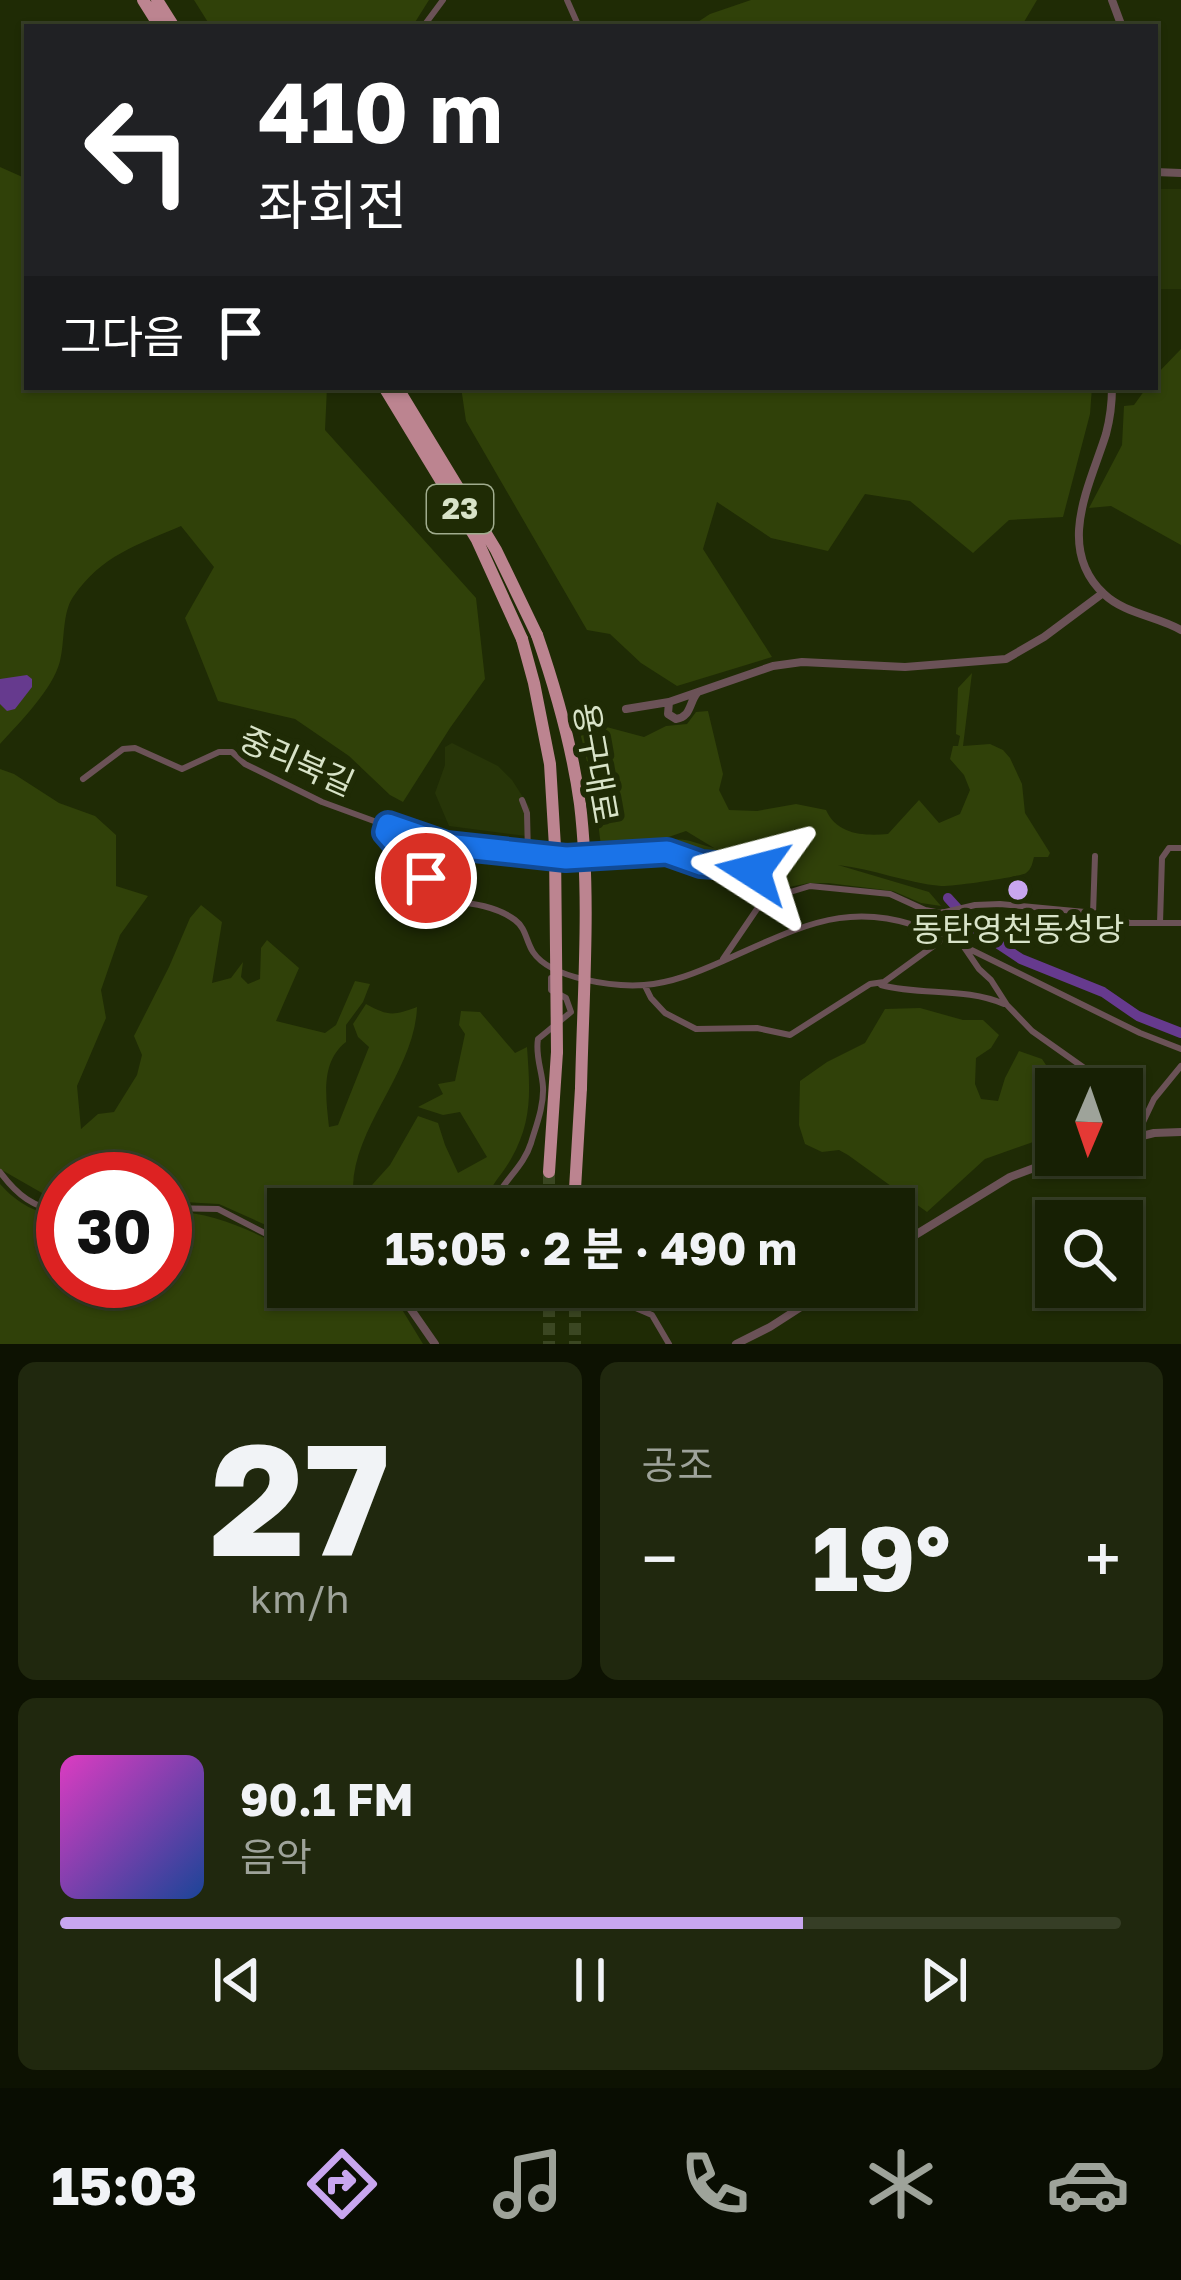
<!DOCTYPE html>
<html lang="ko">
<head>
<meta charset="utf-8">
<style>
  body { margin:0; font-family:"Golos Text","Noto Sans KR",sans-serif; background:#20280e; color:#f1f3f6; height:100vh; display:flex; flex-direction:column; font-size:45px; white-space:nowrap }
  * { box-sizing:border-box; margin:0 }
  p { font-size:39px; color:#9ea39a }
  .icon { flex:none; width:66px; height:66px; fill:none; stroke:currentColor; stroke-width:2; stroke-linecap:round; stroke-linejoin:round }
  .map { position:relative; height:1344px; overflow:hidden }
  .details { display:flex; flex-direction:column; gap:18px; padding:18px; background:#0d1202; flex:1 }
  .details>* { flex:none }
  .top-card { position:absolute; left:24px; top:24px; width:1134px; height:366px; border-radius:0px; box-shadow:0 3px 9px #0004,0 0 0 3px #363e26; background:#202124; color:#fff; overflow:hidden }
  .needle { width:78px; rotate:182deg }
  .fabs { position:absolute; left:1035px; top:1068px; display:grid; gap:24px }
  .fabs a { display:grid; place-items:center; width:108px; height:108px; border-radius:0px; background:#172004; box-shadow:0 3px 9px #0004,0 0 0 3px #363e26; font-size:60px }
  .speed { position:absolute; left:36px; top:1152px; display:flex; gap:24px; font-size:60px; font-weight:700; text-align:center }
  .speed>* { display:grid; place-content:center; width:156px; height:156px; border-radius:50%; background:#172004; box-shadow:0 3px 9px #0004,0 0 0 3px #363e26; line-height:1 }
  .speed .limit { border:18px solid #d22; background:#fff; color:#111 }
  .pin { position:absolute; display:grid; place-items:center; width:102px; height:102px; color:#fff; margin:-51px; border:6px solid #fff; border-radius:50%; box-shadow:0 3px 12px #0007 }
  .me { position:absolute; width:132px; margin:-66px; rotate:279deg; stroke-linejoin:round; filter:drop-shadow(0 0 9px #0008) }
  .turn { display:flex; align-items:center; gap:42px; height:252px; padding:0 36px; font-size:54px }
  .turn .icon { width:156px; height:156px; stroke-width:2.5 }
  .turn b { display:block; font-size:84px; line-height:102px }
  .then { display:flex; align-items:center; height:114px; padding:0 36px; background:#0003; gap:24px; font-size:45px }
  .big { font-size:90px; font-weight:700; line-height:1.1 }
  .details .widget { flex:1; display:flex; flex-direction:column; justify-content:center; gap:18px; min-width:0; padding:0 42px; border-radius:18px; background:#20280e }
  .details .dial { align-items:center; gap:0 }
  .dial b { font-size:156px; line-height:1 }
  .song { display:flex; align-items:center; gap:36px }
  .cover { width:144px; height:144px; border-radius:18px; background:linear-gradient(135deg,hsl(310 70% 55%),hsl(220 70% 35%)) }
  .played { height:12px; border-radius:6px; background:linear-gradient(90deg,#c8a6ef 70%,#363e26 70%) }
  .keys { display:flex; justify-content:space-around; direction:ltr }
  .heat { display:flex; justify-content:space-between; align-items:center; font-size:66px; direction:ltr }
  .details .tiles { flex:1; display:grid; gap:18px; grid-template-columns:1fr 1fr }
  .widget:last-child { grid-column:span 2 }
  .trip { position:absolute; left:267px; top:1188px; width:648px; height:120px; border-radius:0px; background:#172004; box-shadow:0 3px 9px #0004,0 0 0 3px #363e26; font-weight:700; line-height:120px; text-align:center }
  .dock { display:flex; height:192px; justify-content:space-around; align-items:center; background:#090d02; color:#9ea39a }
  .dock .icon { width:84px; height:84px }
  .dock .current { color:#c8a6ef }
  .dock b { font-size:54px; color:#f1f3f6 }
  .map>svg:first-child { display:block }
  .built { fill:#273508 }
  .green { fill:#304109 }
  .water { fill:#663a8e }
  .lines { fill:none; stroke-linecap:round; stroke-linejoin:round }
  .river { stroke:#663a8e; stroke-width:10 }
  .trunk-tunnel { stroke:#3b4722; stroke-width:12; stroke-dasharray:12 6; stroke-linecap:butt }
  .minor { stroke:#6b5257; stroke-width:6 }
  .tertiary { stroke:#6b5257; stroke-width:8 }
  .trunk { stroke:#bc8490; stroke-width:12 }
  .trunk-bridge { stroke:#bc8490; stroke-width:12 }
  .route-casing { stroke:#114b97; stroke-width:30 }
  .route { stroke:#1a73e8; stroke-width:21 }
  .poi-dot { fill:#c8a6ef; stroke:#1f2b05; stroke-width:4.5 }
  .labels { text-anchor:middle; stroke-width:12; stroke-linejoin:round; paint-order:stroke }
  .shield { fill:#1f2b05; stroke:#a0ac8e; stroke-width:3 }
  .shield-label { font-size:30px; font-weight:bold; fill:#d8e3c8 }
  .street-label { font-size:33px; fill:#d8e3c8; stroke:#1f2b05 }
  .poi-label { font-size:33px; fill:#d8e3c8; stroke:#1f2b05 }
</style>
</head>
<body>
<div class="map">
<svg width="1181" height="1344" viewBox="0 0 1181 1344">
  <rect width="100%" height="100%" fill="#1f2b05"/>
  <!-- built -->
  <path class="built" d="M1155,189H1181V289H1155Z
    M452,743L498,766L512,780L530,808L526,836L449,826L435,793L445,765V747Z"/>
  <!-- green -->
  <path class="green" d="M194,0H429L412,27H211Z
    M751,0H1037L1021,27H690L710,14Z
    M0,167L27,179V387H327L325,430L476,598L485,679L450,728L403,802L390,795L349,756L295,719L218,701L185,618L214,567L181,526C137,545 102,555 73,597C62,613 65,641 60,661C53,689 20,722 0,744Z
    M1181,349V545L1111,506L1089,508L1122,445L1124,406L1134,405L1147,387H1155V376Z
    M461,387H1092L1090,414L1063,517L1009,520L973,553L910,501L865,494L828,551L771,538L717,502L703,549L772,657L677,686L641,663L610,634L587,630L466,421Z
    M972,673L963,746L990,744L1003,750L1010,758L1022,784L1025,813L1050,853L1048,857H1034C1032,864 1032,868 1026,873C1021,877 949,887 941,886C907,883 873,869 838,865L929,892L941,906L921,903L893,891L828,883H809L779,889L752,867L707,862L653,848C681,833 686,841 714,848L686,831L657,841L601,846L594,791L580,732L599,725L644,737L666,726L687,724L696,712L708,711L723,774L719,790L729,810L757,811L796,804L826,810C837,835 864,836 888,834L919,800L939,823L960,814L970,790L964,775L950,759L953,746H958L960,736L956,734L958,688Z
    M0,769L14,774L59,803L95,816L116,835V886L148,896L120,935L101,990L106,1018L77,1086L81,1129L98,1114L114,1112L137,1075L142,1055L134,1036L169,967L190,918L201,905L222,922L212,983L231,978L243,962L241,977L248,984L260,979L261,948L267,940L299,968L276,1021L325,1033L336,1025L355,981L370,984L363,1002L346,1025V1042C320,1062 326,1098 329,1127L338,1125L369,1047L358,1037L353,1024L366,1004C388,1016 393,1016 417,1007C415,1070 354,1126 353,1187L363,1195L390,1165L418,1116L438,1123L445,1145L458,1173L487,1157L460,1112L443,1115L418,1107L443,1094L438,1084L455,1081L465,1034L459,1025L461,1011L480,1012L515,1053L527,1047C530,1090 533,1120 511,1159C501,1177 487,1187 485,1209H440L414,1196L383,1203L377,1209H288V1235L219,1204L165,1201V1179H63V1205L0,1169Z
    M920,1008L963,1020H983L999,1035L991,1048L976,1058L975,1084L981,1099L998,1101L1005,1078L1019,1051L1042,1059L1048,1068L1042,1082L1056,1089V1138L1036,1141L985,1159L927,1212L848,1155L839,1150L822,1152L805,1144L799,1125L800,1081L827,1062L865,1043L885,1009Z
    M0,1184C18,1204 36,1213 63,1218V1281H165V1212C211,1210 248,1230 288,1249V1287H384L395,1298L423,1344H0Z"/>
  <!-- water -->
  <path class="water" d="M27,675L32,679V687L15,709L7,711L0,704V679Z"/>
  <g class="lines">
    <!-- river -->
    <path class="river" d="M948,898L976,929L1021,959L1103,992L1138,1016L1181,1033"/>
    <!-- trunk-tunnel -->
    <path class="trunk-tunnel" d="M549,1172V1209
      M575,1189V1209
      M549,1287V1344
      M575,1287V1344"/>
    <!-- minor -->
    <path class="minor" d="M567,0L579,27
      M423,27L443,0
      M83,779L123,749L135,748L182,769L219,752H232L245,764L322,802L426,840L446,845L566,858L667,852L701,864L742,867L753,871L767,881L777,896
      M522,800L527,813L528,854
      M388,825L386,832L444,900C468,903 495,905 515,920C526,928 526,941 533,952C551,979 614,987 644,985C672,983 698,972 723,961C807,924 852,896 943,936V912
      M1093,914L1095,856
      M1161,923H1181
      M964,947L979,969L991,980L1007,1005L1032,1031L1114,1089
      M723,959L757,909L777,896L810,886L890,894L925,910L941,913L975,905L1000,904L1085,912L1130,923H1160L1162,858L1169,848H1181
      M881,985C922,996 965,987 1004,1004
      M645,986L651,998L665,1013L696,1029L757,1028L790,1035L870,984L884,982L939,942L943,936L1140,1033L1181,1049
      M1122,1095L1146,1115
      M1136,1137L1154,1099L1181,1066
      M0,1172C18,1196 33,1207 63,1213
      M165,1208L218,1209L288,1245
      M492,1209C499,1183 523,1169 531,1143C536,1126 544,1106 543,1087C542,1070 535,1056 538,1039L571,1012L566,998L551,990V978
      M396,1287L410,1308
      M405,1287L421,1296
      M410,1308L413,1300L424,1297L631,1306L652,1315L669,1344"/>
    <!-- tertiary -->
    <path class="tertiary" d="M1112,0L1122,27
      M1155,172L1181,173
      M1112,387C1112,403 1110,419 1106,434C1090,485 1055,548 1104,594C1125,614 1157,616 1181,630
      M669,702L668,714L676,719C691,717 689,703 697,693
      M626,709L669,702L773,666L802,662L905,667L1006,659L1044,637L1103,593
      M1122,1141L1154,1133L1181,1132
      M894,1248L1010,1177L1069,1155
      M410,1308L435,1344
      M736,1344L770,1327L832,1287"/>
    <!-- trunk -->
    <path class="trunk" d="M143,0L160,27
      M157,0L174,27
      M384,387L477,540L522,639
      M397,387L496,550L537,635
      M549,1172L557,1052
      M575,1189L581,1088"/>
    <!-- trunk-bridge -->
    <path class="trunk-bridge" d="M537,635C556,690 572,745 580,804C591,897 583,994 581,1088
      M522,639L534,683L550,764L555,847L557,1052"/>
  </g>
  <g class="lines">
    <defs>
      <path id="route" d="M426,878L386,832L388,825L446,845L566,858L667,852L701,864L742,867L753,871"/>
    </defs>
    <!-- route casing -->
    <use href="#route" class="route-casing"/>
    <!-- route -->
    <use href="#route" class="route"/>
  </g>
  <!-- markers -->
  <circle class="poi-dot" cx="1018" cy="890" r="12"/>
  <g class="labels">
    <!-- shield labels -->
    <rect class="shield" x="427" y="485" width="66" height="48" rx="9"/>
    <g class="shield-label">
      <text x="460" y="519">23</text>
    </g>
    <!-- street labels -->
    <g class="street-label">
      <text transform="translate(297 761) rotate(24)" y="12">중리북길</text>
      <text transform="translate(596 763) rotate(80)" y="12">용구대로</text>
    </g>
    <!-- poi labels -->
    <g class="poi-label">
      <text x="1018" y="941">동탄영천동성당</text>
    </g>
  </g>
</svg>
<div class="fabs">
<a><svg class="needle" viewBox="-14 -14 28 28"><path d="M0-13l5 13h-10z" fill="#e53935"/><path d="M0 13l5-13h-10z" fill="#9ea39a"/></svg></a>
<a><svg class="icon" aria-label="search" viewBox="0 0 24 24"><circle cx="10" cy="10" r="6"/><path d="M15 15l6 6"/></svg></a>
</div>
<div class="speed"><div class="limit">30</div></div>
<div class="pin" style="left:426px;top:878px;background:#d93025"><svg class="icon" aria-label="arrive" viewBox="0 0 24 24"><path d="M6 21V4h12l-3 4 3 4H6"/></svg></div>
<svg class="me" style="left:753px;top:871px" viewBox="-20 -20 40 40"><path d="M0-17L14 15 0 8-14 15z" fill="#1a73e8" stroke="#fff" stroke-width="4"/></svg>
<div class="trip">15:05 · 2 분 · 490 m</div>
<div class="top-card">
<div class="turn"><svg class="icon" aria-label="left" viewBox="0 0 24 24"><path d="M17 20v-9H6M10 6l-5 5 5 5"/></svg><div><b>410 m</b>좌회전</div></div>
<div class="then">그다음<svg class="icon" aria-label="arrive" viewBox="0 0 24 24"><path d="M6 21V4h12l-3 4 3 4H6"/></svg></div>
</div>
</div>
<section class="details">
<div class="tiles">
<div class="widget dial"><b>27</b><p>km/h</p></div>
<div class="widget"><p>공조</p>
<div class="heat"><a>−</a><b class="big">19°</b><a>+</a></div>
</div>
<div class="widget">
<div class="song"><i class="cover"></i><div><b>90.1 FM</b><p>음악</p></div></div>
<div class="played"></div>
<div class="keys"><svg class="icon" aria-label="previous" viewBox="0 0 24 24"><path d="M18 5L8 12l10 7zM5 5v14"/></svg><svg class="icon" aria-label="pause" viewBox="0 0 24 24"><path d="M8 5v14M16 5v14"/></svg><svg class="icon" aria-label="next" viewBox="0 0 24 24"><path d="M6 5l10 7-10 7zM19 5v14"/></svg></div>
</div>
</div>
</section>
<nav class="dock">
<b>15:03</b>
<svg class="icon current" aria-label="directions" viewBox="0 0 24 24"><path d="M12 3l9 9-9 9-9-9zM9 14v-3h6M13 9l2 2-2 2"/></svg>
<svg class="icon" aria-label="music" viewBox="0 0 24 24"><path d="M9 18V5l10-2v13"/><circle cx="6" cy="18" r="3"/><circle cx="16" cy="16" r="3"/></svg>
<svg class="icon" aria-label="phone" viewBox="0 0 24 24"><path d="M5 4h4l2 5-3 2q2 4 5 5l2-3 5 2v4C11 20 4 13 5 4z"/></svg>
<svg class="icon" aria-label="climate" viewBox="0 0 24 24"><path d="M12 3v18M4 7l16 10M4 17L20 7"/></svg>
<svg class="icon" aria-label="car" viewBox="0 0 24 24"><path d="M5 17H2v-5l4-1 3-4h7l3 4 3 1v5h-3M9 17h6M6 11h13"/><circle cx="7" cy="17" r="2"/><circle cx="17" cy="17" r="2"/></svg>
</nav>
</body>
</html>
